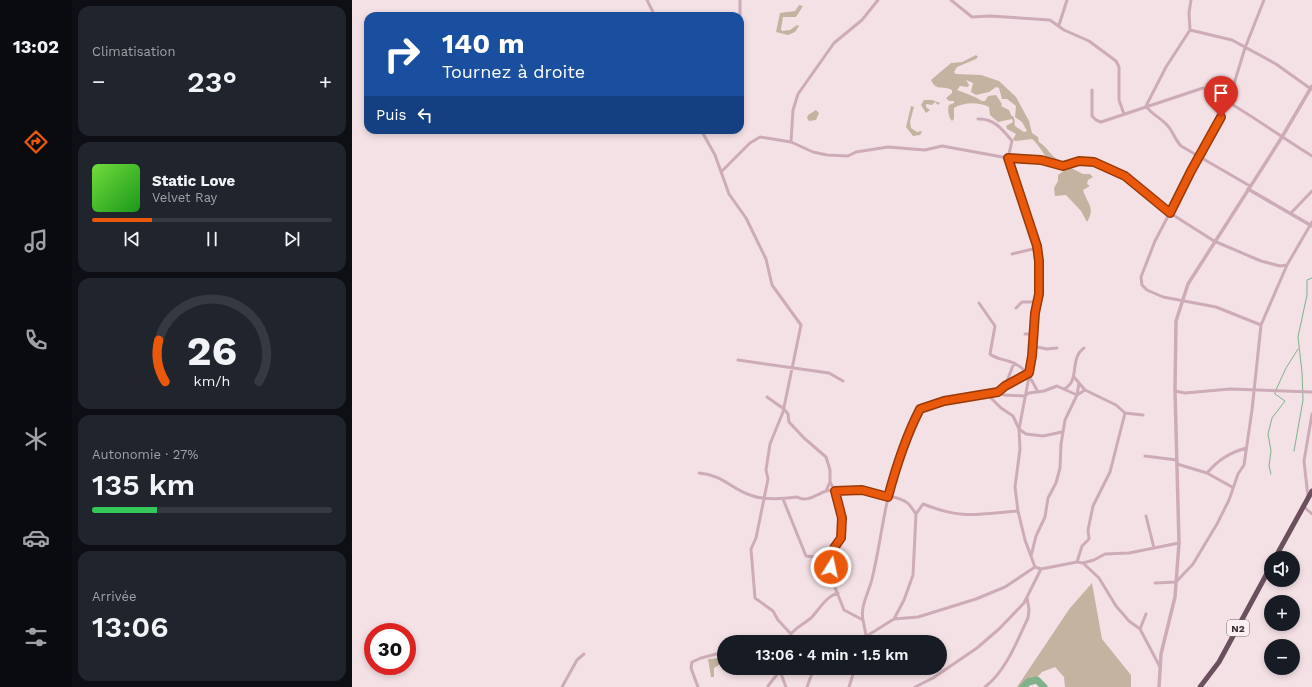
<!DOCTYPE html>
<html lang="fr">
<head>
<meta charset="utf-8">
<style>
  body { margin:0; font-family:"Work Sans",sans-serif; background:#20242c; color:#f1f3f6; height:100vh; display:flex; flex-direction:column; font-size:15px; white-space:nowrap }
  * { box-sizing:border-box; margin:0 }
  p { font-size:13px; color:#9ea1a6 }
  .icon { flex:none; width:22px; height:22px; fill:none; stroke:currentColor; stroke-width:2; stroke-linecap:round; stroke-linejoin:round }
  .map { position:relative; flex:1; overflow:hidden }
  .details { display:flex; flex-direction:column; gap:6px; padding:6px; background:#0d0f14; width:280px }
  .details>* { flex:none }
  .top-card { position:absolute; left:12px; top:12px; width:380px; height:122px; border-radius:12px; box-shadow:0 2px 6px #0003; background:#1a4fa0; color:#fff; overflow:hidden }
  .buttons { position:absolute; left:912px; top:551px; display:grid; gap:8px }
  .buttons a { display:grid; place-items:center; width:36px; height:36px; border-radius:50%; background:#171b24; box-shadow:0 2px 6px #0003; font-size:20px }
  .speed { position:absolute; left:12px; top:623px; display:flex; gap:8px; font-size:20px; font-weight:700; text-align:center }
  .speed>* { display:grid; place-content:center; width:52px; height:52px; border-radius:50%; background:#171b24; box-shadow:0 2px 6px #0003; line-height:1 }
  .speed .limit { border:6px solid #d22; background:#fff; color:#111 }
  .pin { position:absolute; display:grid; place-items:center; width:34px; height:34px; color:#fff; margin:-41px -17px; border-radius:50% 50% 50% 0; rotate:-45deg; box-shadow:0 0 4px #0007 }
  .pin .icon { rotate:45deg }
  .me { position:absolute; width:44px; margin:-22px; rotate:10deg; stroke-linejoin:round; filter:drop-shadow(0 0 3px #0008) }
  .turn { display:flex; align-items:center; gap:14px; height:84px; padding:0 12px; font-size:18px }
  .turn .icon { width:52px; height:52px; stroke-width:2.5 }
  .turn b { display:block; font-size:28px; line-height:34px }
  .then { display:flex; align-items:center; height:38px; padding:0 12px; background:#0003; gap:8px; font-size:15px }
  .big { font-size:30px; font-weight:600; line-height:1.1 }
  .details .widget { flex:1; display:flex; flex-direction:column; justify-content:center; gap:6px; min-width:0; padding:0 14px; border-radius:12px; background:#20242c }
  .details .dial { align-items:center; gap:0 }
  .dial svg { height:104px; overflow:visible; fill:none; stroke:#363941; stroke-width:7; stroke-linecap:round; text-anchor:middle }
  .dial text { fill:#f1f3f6; stroke:none }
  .song { display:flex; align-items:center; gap:12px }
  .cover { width:48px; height:48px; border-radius:6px; background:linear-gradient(135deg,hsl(100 70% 55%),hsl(120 70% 35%)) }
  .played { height:4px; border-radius:2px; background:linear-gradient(90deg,#ea580c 25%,#363941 25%) }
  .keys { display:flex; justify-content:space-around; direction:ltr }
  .heat { display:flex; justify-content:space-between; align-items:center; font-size:22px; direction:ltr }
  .charge { height:6px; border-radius:3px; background:linear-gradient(90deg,#34c759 27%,#363941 0) }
  .trip { position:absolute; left:365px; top:635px; width:230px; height:40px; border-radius:20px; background:#171b24; box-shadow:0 2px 6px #0003; font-weight:600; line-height:40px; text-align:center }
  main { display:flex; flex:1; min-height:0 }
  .tabs { display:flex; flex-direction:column; width:72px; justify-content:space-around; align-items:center; background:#090b0e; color:#9ea1a6 }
  .tabs .icon { width:28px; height:28px }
  .tabs .selected { color:#ea580c }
  .tabs b { font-size:18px; color:#f1f3f6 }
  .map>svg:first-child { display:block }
  .green { fill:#c4b3a0; fill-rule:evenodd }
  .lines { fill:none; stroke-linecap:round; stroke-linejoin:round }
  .stream { stroke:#7fb28b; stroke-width:1 }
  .river { stroke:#7fb28b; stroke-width:7 }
  .minor { stroke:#cdacb7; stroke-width:3 }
  .tertiary { stroke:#cdacb7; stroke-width:3.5 }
  .trunk { stroke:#6c4f5c; stroke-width:5 }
  .route-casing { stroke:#983908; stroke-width:10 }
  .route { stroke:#ea580c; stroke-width:7 }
  .labels { text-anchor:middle; stroke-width:3; stroke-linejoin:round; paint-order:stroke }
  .shield { fill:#fbeef1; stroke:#75666c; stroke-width:1 }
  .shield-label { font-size:10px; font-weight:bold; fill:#3b2b33 }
</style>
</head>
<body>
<main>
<nav class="tabs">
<b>13:02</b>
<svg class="icon selected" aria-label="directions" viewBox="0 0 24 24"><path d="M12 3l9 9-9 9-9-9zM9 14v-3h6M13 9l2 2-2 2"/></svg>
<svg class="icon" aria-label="music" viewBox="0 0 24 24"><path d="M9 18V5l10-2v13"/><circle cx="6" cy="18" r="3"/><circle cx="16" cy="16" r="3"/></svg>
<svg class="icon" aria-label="phone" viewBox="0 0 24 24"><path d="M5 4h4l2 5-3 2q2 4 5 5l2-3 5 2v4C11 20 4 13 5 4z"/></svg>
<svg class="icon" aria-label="climate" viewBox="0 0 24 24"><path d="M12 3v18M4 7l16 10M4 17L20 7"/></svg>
<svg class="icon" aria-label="car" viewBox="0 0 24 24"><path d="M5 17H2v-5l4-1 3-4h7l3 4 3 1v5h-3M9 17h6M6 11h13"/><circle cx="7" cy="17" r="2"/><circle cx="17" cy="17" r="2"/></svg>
<svg class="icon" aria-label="filters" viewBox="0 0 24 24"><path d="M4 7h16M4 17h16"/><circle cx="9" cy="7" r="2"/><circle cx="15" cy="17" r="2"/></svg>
</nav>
<section class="details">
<div class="widget"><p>Climatisation</p>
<div class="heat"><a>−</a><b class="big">23°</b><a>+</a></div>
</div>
<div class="widget">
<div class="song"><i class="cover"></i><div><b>Static Love</b><p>Velvet Ray</p></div></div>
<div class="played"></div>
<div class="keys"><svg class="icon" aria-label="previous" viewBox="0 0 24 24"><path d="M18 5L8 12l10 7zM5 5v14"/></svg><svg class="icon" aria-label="pause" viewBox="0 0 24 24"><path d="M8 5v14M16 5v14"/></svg><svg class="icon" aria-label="next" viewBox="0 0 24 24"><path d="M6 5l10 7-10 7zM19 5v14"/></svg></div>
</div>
<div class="widget dial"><svg viewBox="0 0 100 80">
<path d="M14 69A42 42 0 1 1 86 69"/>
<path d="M14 69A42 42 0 0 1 9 37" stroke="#ea580c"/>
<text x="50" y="56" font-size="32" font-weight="700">26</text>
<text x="50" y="72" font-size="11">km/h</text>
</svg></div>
<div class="widget"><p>Autonomie · 27%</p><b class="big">135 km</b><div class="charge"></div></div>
<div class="widget"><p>Arrivée</p><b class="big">13:06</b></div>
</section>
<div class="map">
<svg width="960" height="687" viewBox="0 0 960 687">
  <rect width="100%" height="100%" fill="#f4e1e6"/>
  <!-- green -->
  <path class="green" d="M447,5L451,6L444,17H431L429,29L430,31L438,30L445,25L447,26L443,32L436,35L424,32L428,13L443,11Z
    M624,55L626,57L624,59L605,67L602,72L604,74L629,75L647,81L664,97L677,121L680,133L686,137L687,142C696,147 699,158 708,160V163L694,158C692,153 684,142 680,139L663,141L661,139L664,134L655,129L654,126L661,122L660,119L646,122L638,115L637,107C627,102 612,102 602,108V119L600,121C597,118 595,110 597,105L602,103V101H597L594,98L600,93V90C592,85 584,92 579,80L599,63L610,62ZM614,80L621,83L619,92L624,95L637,92L644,87L647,88L650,99H655L664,106L663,117L670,122L675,131L672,132L663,126C662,121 664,118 659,115L657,110L649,106L650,104L644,95L636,96L633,101H630C622,96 613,93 605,90L608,86L616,87L617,85Z
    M572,100H580L588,103L586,105L583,102L580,105L574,104V107L578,110L574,113L569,105Z
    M559,106L562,107L558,122L559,128L565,132L569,131L570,132L568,135L561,136L554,127Z
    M464,110L467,113L464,120L457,121L455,118L456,115Z
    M717,167L731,174H738L741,177L736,180L735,184L738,186L731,190C735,204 744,207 735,222L729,211L714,195L703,196L702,188L706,181V175Z
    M740,583L750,639L779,675V687H713L712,677L703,667L690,672L676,687H665L718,608Z
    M372,658V662L362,668V677H359L356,659Z"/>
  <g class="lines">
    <!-- stream -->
    <path class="stream" d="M942,451L951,400L950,372L946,337L955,295V280L960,278
      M919,474L917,466L919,451L916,434L920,418L933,401L923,394V392L934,368L946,349"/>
    <!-- river -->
    <path class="river" d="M671,687L676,682L685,680L692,687"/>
    <!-- minor -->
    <path class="minor" d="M295,0L303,16
      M388,0V22
      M599,0L620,17L638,16L698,20L712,30L737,41L764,61L767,67V100L772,114
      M707,25L715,0
      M838,30L837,13L839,0
      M740,90V116L744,120L749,122L851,88C889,107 924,134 960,156
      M626,119C642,118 651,130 660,141L656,158L685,246L688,274L680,340L681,356L667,429L668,449L663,487L666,511L673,540L683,567
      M349,130L363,155L377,194L394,218L414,259L420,285L449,325L431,412L418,444L414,470L416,479L404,538L399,549L403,598L421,611L426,620L439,634L437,642
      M439,142L441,110L446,94L482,43L510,20L526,0
      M369,172L398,143L408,137L439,142L461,152L475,155L496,156L504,152L536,147L573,150L590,146L656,158L689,160L705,166H711L727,161L741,162L773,176L818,213L862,241L909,261L928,266L935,265L960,222
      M898,186L829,146C823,140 821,131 815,125C808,117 799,114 794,106L814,67L838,30L880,40L924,64L959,89
      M939,213L960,191
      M660,254L685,248
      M627,303L643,326L638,354C644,359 651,359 659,362C674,367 679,379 686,392
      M664,308L670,302H685
      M909,325L864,307L811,297L795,290L790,285L789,277L803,241L877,100L893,48L912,0
      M673,334H681
      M680,346L695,349L705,348
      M386,360L477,373L491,381
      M722,377L733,390L725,395L727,383
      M654,386L677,373
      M712,389C726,382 720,366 726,355C727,352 730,350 732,348
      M733,390L764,405L773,413L791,415
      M823,391L833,393L878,389L960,392
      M646,392L652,395L672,396L677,393L692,391L705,386L725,395L713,420L709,444L708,468L704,483L696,498L693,517L684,536L679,556
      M635,394L649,408L661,416L667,429L674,434L691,436L710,432
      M415,397L432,409L436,414L437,422L452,438L474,457L478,470V482L483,491L490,518L489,538L482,548L478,575
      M793,456L825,460
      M825,464L855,473L880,487
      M347,473C371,475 378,488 398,495C413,501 431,499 445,497C455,503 465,494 474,491C488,487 542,494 554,502C558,504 561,510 564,514L561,575L552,600L542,619
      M855,473C866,460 877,453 894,448
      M474,491L478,482
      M956,497L952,461L960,414
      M431,499L454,556L464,557L478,575L492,610L511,620L514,635
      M951,506L960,514
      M564,514L571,504C611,520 626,514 666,511
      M794,516L802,548
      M464,557L482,548
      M725,562L730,546L737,539L736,530L741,506L758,472L773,413
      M731,563L747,578L764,606L777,621L788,629L808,667
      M803,583L824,582L841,564L865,524L877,500L886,474L892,465L900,410L909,325L935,265
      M511,620C508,606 517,592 520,579C526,555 529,531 534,507C541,474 553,438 568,409L592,401L646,392L653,386L662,363
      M788,629L794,614
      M439,634C444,627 452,624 459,618C467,610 474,596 486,593
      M424,642H454
      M505,642L542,619L566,617L624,599L653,587L683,567L689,569L725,562L731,563L742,560L753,554L777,553L827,543
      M428,671L434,687
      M416,686L430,668
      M210,687L225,660L232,654
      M346,687L339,668L340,662L349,658L372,652
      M455,687L462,668
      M497,687L503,668
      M563,687L581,678L625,648L647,629L672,603L689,569
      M633,687C654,671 665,641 676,618L677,610L675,597"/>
    <!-- tertiary -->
    <path class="tertiary" d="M896,189L960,226
      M807,687L809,654L823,597L827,543L823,391L824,321L836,284L930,137L960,86"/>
    <!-- trunk -->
    <path class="trunk" d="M923,558L960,491
      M848,687L867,662L919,566"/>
  </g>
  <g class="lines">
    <defs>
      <path id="route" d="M479,567L482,548L489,538L490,518L483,491L510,490L536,497C544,467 554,436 568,409L592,401L646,392L653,386L677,373L680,356L683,313L687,294V261L685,246L656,158L689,160L711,166L727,161L742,162L773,176L818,213L839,171L869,117"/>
    </defs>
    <!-- route casing -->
    <use href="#route" class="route-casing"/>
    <!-- route -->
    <use href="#route" class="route"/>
  </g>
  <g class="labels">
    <!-- shield labels -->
    <rect class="shield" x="875" y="620" width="22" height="16" rx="3"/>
    <g class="shield-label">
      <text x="886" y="632">N2</text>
    </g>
  </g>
</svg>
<div class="buttons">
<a><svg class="icon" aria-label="sound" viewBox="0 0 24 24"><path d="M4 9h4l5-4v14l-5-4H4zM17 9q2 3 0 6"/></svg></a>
<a>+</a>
<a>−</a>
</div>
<div class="speed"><div class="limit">30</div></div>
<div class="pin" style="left:869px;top:117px;background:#d93025"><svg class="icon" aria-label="arrive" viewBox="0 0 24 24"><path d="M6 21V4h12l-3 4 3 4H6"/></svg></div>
<svg class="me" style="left:479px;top:567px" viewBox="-20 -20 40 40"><circle r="17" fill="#ea580c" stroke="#fff" stroke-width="3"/><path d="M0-11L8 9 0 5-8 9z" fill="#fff"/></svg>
<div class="trip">13:06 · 4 min · 1.5 km</div>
<div class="top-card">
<div class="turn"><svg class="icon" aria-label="right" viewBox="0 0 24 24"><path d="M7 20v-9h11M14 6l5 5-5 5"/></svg><div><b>140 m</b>Tournez à droite</div></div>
<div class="then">Puis<svg class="icon" aria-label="left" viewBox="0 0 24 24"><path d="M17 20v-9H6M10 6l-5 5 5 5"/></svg></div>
</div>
</div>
</main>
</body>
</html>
